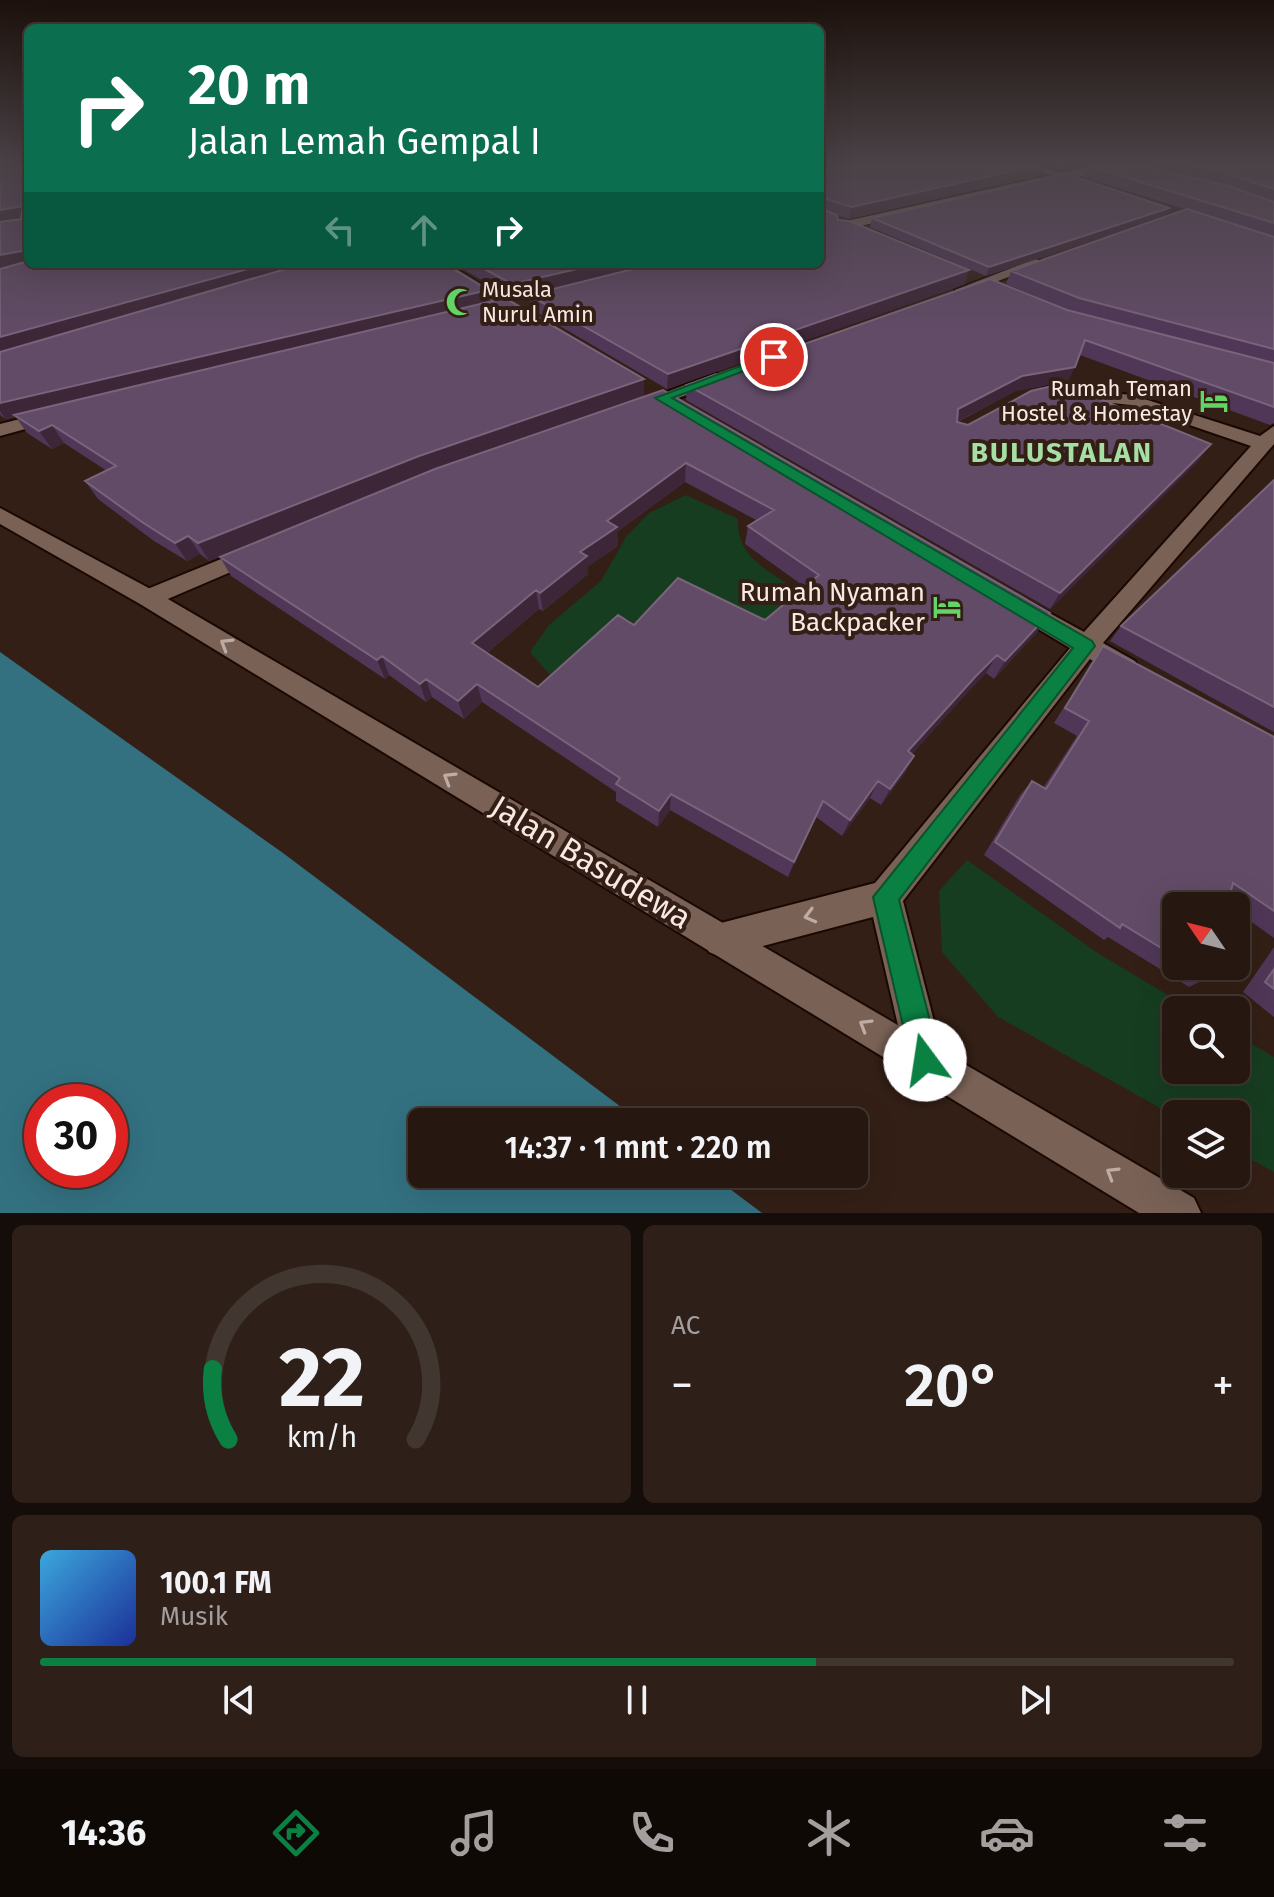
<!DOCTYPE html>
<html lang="id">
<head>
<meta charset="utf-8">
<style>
  body { margin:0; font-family:"Fira Sans",sans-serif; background:#2e2019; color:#f1f3f6; height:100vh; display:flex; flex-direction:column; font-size:30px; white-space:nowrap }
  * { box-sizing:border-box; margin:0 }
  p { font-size:26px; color:#a49f9f }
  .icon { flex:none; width:44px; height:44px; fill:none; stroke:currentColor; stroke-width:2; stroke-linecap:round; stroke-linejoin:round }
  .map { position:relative; height:1213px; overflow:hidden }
  .details { display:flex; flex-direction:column; gap:12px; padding:12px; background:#150d09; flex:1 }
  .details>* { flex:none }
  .banner { position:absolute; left:24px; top:24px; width:800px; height:244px; border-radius:12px; box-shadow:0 8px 32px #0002,0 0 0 2px #423630; background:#0b6e4f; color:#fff; overflow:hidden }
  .needle { width:52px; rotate:305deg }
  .controls { position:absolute; left:1162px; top:892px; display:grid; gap:16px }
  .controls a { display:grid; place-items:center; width:88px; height:88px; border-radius:12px; background:#261710; box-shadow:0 8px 32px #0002,0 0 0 2px #423630; font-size:40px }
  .speed { position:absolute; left:24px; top:1084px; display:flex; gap:16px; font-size:40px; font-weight:700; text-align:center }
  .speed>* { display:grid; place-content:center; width:104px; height:104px; border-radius:50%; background:#261710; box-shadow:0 8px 32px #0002,0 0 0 2px #423630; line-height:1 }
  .speed .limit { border:12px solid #d22; background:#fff; color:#111 }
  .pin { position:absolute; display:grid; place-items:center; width:68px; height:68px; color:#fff; margin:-34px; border:4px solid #fff; border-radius:50%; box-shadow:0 2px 8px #0007 }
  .me { position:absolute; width:88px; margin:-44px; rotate:346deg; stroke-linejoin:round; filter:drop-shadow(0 0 6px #0008) }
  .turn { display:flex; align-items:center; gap:28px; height:168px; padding:0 32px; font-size:36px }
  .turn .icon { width:104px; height:104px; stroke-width:2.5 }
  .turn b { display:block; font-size:56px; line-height:68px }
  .lanes { display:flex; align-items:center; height:76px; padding:0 32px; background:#0003; justify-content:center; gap:40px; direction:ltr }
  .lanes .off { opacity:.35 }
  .big { font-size:60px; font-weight:600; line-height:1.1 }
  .details .widget { flex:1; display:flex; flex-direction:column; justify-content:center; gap:12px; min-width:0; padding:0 28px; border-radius:12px; background:#2e2019 }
  .details .dial { align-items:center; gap:0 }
  .dial svg { height:208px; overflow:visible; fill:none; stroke:#423630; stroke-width:7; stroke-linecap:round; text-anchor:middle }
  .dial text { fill:#f1f3f6; stroke:none }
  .song { display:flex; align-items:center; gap:24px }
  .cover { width:96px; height:96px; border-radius:12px; background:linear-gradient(135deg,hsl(200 70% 55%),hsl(230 70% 35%)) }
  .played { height:8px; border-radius:4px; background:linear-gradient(90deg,#0b8043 65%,#423630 65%) }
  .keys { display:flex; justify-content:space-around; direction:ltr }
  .heat { display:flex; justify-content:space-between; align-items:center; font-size:44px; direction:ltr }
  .details .tiles { flex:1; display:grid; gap:12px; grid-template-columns:1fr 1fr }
  .widget:last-child { grid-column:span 2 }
  .trip { position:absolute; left:408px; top:1108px; width:460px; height:80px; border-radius:12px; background:#261710; box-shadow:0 8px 32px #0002,0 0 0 2px #423630; font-weight:600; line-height:80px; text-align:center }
  .dock { display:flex; height:128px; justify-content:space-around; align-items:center; background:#0f0906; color:#a49f9f }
  .dock .icon { width:56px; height:56px }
  .dock .current { color:#0b8043 }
  .dock b { font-size:36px; color:#f1f3f6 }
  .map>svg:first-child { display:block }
  .green { fill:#173d21 }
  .water { fill:#337181; fill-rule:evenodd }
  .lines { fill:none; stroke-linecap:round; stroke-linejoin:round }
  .minor-casing { stroke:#1a0802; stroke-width:4 }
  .tertiary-casing { stroke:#1a0802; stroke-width:4 }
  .minor { fill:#796156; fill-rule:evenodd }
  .tertiary { fill:#796156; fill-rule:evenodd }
  .wall { fill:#503758; fill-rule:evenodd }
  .shaded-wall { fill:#3d2638 }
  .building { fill:#624b67; stroke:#79647b; stroke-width:2; fill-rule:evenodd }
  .oneway { stroke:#bfaca4 }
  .route { fill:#0b8043; stroke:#07532c; stroke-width:2 }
  .labels { text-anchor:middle; stroke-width:8; stroke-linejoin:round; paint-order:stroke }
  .far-poi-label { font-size:22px; fill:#f8eae3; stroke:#331f16; text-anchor:start }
  .poi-label { font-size:26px; fill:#f8eae3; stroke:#331f16; text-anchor:end }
  .far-district-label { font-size:28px; font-weight:bold; letter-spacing:2px; fill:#a6dfa4; stroke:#331f16 }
  .near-street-label { font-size:32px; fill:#f8eae3; stroke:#331f16 }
</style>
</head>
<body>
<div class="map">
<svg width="1274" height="1213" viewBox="0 0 1274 1213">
  <rect width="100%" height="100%" fill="#331f16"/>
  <!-- green -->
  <path class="green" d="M686,495L738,519C736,558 770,571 799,592C766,642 692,628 640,628L627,618L564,677H552L530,652L549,625L601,581L626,537L649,513Z
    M967,860L1099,954L1193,1010H1176V1070H1236V1035L1274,1057V1172L1236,1151V1114L1176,1117L998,1017L942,952L939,891Z"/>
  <!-- water -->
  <path class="water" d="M0,652L283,853L641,1122H422V1174H710L762,1213H0ZM42,1102H110V1170H42Z"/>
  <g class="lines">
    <defs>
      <path id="minor" d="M1096,165L1123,167L820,235V227Z
        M1035,259L1047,262L967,293L955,290Z
        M432,264H448L533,316L521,319Z
        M716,373L724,378L722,382L648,409L642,410L633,405Z
        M1050,387L1132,395L1260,436L1274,426V444L1103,643L1135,661L1139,668L1135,675C1118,681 1104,668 1090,659L903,901L944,1060L939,1074L925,1079L911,1074L906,1060L873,917L721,957L709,952L704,940L709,928L721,923L875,883L1070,648L1008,611L1004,605L1008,599H1024L1084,632L1251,446L1131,405L1044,396V388Z
        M52,411L61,416L58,420L0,436V424Z
        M253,546L261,549L264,554L261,559L156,604H140L136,598L140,592Z"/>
      <path id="tertiary" d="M1022,165H1037L1095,185L1086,187Z
        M0,508L156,592L1194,1198L1201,1213H1139L140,604L0,524Z"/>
    </defs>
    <!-- minor casing -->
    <use href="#minor" class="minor-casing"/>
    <!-- tertiary casing -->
    <use href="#tertiary" class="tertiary-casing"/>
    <!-- minor -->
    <use href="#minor" class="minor"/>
    <!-- tertiary -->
    <use href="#tertiary" class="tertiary"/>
  </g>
  <!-- wall -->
  <path class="wall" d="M0,165L28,264L490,302L644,379V396L539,434L663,390L1038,631L994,679L986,673L966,694L912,754L905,773L881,805L870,798L842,836L816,817L788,877L670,810L658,827L616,801V792L482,702L464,719L432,697L426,702L389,675L385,679L231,576L220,557L363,499L209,561L200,554L187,561L154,541L98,499L85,481L107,471L64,443L52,449L27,433L16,417L6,419L0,415ZM685,482L756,520L748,526L745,544L805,587L765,620L634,625L538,687L487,653L539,609L543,611L588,574V566L618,546L617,532Z
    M820,165L1041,175L849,219L835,214L838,220L965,284L667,389L531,309L529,295L623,272L513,298L454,264H820Z
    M1047,165H1083L1062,170Z
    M1092,165H1274V423L1270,425L1080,355L1068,381L1015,391L958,422L968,425L1067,386L1200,459L1050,609L686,400L687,385L1068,310L1006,284L1011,271L1185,209L1084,177L1089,166ZM1137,165L1141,166L1209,181Z
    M1165,216L986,276L870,227L872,218Z
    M1274,480V732L1110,641L1121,626Z
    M1103,646L1274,737V938L1236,911V906H1176V966H1212L1209,977L1189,987L1108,937L1104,940L984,855L1020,795L1032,781L1043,788L1077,736L1054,723L1092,662Z
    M1274,947V1017L1243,992Z"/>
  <!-- shaded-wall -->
  <path class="shaded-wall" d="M0,165H26L27,167L0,172Z
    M1039,165H1045L1041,175L849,219L852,207Z
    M1064,165H1083L1062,170Z
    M23,206L28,218L0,223V210Z
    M1169,208L1165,216L986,276L989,267Z
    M28,250V264L0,270V255Z
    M266,264H317L0,355V337Z
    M599,264H655L513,298L512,284Z
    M969,270L965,284L667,389L668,374Z
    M488,290L490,304L14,415L16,417L6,419L0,411V403Z
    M1075,367L1068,381L1015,391L953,424L958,409L1022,376Z
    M644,379V396L424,474L209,561L198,543L419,456Z
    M52,425L64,443L52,449L39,431Z
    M1211,444L1200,459L1050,609L1060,593Z
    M686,463L685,482L617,532L618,546L588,566V574L543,611L540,593L580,552L607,521Z
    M188,536L200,554L187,561L175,543Z
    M536,590L539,609L477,661L472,643Z
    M1050,613L1038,631L994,679L1005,661Z
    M997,655L986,673L966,694L899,769L908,751L976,676Z
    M382,656L389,675L385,679L377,660Z
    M426,679L432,697L426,702L420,684Z
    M477,684L482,702L464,719L458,701Z
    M914,756L905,773L881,805L890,789Z
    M878,781L870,798L842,836L850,820Z
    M671,794L670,810L658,827L659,811Z
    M823,801L816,817L788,877L794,862Z"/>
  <!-- building -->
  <path class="building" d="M24,165H28V250L0,255V222L21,219L23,206L0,210V171L24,167Z
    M820,165H1039L852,207L820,197V202Z
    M1092,165H1135L1229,186L1274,202V223L1089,166Z
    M1192,165H1274V189L1215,170Z
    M1066,174L1169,208L989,267L872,218Z
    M820,208L837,215L838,220L849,221L969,270L668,374L529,295L653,264H820Z
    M1187,209L1274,237V349L1079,298L1011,271Z
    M28,261V264H266L0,337V269Z
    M303,264H445L488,290L0,403V352Z
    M475,264H599L512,284Z
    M990,279L1067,310L1274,363V407L1085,340L1075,367L1022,376L958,409L957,422L968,425L1031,391L1069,382L1067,386L1211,444L1060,593L687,385Z
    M505,298L644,379L419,456L198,543L188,536L175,543L142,522L85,481L116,466L52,425L39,431L14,415Z
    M663,390L1050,613L1005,661L997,655L976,676L908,751L914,756L890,789L878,781L850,820L823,801L794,862L671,794L659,811L616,784L620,778L477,684L458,701L426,679L420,684L382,656L377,660L220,557L435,469ZM686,463L774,510L748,526L819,575L765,620L678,578L634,625L618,615L538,687L472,643L536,590L540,593L587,556L580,552L617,527L607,521Z
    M1274,480V707L1121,626Z
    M1103,646L1274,737V911L1233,883L1227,906H1176V957L1122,924L1120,928L995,842L1032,781L1046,789L1089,721L1065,708Z
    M1191,966H1212L1209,977Z
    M1274,969V989L1265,982Z"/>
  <!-- one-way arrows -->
  <defs><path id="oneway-chevron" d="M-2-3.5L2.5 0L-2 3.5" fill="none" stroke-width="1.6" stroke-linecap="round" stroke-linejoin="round" transform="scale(2)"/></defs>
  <g class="oneway">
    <use href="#oneway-chevron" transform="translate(226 644) rotate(-149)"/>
    <use href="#oneway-chevron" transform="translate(449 778) rotate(-149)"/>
    <use href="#oneway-chevron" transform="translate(810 916) rotate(165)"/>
    <use href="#oneway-chevron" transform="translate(865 1025) rotate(-149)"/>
    <use href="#oneway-chevron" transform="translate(1112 1173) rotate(-149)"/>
  </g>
  <!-- sky -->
  <linearGradient id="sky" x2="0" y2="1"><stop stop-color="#1c110c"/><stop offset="0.49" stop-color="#4a4247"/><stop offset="1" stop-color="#4a4247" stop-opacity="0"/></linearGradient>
  <rect width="1274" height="335" fill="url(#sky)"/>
  <!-- route -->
  <path class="route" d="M770,355L781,357L672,398L1092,641L1095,646L899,900L940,1060L935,1071L925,1075L915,1071L911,1060L873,897L1073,648L655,398Z"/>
  <!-- icons -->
  <defs>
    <symbol id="mosque-bare" viewBox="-9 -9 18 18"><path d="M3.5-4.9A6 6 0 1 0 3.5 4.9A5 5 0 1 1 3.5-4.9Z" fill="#65d467" stroke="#331f16" stroke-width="2.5" paint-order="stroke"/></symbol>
    <symbol id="hotel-bare" viewBox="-9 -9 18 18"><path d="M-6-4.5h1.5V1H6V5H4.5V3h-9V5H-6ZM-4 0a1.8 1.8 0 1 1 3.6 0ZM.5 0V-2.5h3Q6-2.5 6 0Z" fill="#65d467" stroke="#331f16" stroke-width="2.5" paint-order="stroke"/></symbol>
  </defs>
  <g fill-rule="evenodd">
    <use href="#mosque-bare" x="440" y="282" width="40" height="40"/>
    <use href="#hotel-bare" x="1194" y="381" width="40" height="40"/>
    <use href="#hotel-bare" x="927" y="587" width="40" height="40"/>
  </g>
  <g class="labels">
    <!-- far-poi labels -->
    <g class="far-poi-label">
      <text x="482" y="297">Musala<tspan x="482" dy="25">Nurul Amin</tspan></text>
      <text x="1192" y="396" text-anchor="end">Rumah Teman<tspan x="1192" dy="25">Hostel &amp; Homestay</tspan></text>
    </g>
    <!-- poi labels -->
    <g class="poi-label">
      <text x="925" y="601">Rumah Nyaman<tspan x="925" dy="30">Backpacker</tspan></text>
    </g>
    <!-- far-district labels -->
    <g class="far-district-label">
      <text x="1062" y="462">BULUSTALAN</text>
    </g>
    <!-- near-street labels -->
    <g class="near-street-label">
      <text transform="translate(591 862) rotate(31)" y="11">Jalan Basudewa</text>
    </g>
  </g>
</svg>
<div class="controls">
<a><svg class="needle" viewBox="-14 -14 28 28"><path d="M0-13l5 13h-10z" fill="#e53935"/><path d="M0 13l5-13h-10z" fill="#a49f9f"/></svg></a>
<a><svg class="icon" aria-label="search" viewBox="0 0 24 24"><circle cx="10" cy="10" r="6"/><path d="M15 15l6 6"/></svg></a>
<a><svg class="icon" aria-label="layers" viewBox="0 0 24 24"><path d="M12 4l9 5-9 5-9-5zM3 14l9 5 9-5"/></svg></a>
</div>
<div class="speed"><div class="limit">30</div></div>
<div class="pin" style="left:774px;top:357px;background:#d93025"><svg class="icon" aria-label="arrive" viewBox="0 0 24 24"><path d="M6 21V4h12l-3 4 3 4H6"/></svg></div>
<svg class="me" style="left:925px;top:1060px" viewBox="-20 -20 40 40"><circle r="19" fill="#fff"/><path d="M0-13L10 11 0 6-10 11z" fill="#0b8043"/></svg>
<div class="trip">14:37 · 1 mnt · 220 m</div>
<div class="banner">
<div class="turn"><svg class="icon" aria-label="right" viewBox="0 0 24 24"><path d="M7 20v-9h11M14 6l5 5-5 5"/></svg><div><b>20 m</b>Jalan Lemah Gempal I</div></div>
<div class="lanes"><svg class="icon off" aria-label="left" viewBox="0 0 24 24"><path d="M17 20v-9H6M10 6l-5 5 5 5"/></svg><svg class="icon off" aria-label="ahead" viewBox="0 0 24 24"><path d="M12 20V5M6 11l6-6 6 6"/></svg><svg class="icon" aria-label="right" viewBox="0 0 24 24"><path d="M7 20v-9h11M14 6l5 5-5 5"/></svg></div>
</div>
</div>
<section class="details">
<div class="tiles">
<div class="widget dial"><svg viewBox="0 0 100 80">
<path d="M14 69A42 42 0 1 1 86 69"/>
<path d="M14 69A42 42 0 0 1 8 42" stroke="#0b8043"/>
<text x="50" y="56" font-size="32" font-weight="700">22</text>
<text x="50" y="72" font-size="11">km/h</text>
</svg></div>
<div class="widget"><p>AC</p>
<div class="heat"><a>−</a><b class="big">20°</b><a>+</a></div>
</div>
<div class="widget">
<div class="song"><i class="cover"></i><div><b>100.1 FM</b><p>Musik</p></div></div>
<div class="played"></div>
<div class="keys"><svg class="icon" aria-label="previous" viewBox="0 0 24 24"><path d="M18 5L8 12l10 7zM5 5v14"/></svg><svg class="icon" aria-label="pause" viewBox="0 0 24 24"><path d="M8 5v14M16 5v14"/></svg><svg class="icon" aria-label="next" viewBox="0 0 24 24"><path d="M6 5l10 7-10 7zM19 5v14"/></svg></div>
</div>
</div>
</section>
<nav class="dock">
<b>14:36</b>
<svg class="icon current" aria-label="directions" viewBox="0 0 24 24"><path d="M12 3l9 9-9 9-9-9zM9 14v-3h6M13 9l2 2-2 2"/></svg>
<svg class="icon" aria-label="music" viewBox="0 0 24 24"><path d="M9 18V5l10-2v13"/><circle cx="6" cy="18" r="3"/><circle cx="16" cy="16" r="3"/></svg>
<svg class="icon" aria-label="phone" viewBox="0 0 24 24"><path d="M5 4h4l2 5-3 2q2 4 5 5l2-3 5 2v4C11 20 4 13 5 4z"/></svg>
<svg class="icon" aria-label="climate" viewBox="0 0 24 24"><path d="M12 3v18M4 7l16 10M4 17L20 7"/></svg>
<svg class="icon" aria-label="car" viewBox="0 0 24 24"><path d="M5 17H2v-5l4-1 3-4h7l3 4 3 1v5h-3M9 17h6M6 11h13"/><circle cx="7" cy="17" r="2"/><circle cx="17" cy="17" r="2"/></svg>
<svg class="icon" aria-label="filters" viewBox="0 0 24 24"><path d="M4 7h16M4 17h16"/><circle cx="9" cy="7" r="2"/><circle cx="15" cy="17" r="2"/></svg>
</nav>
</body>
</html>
